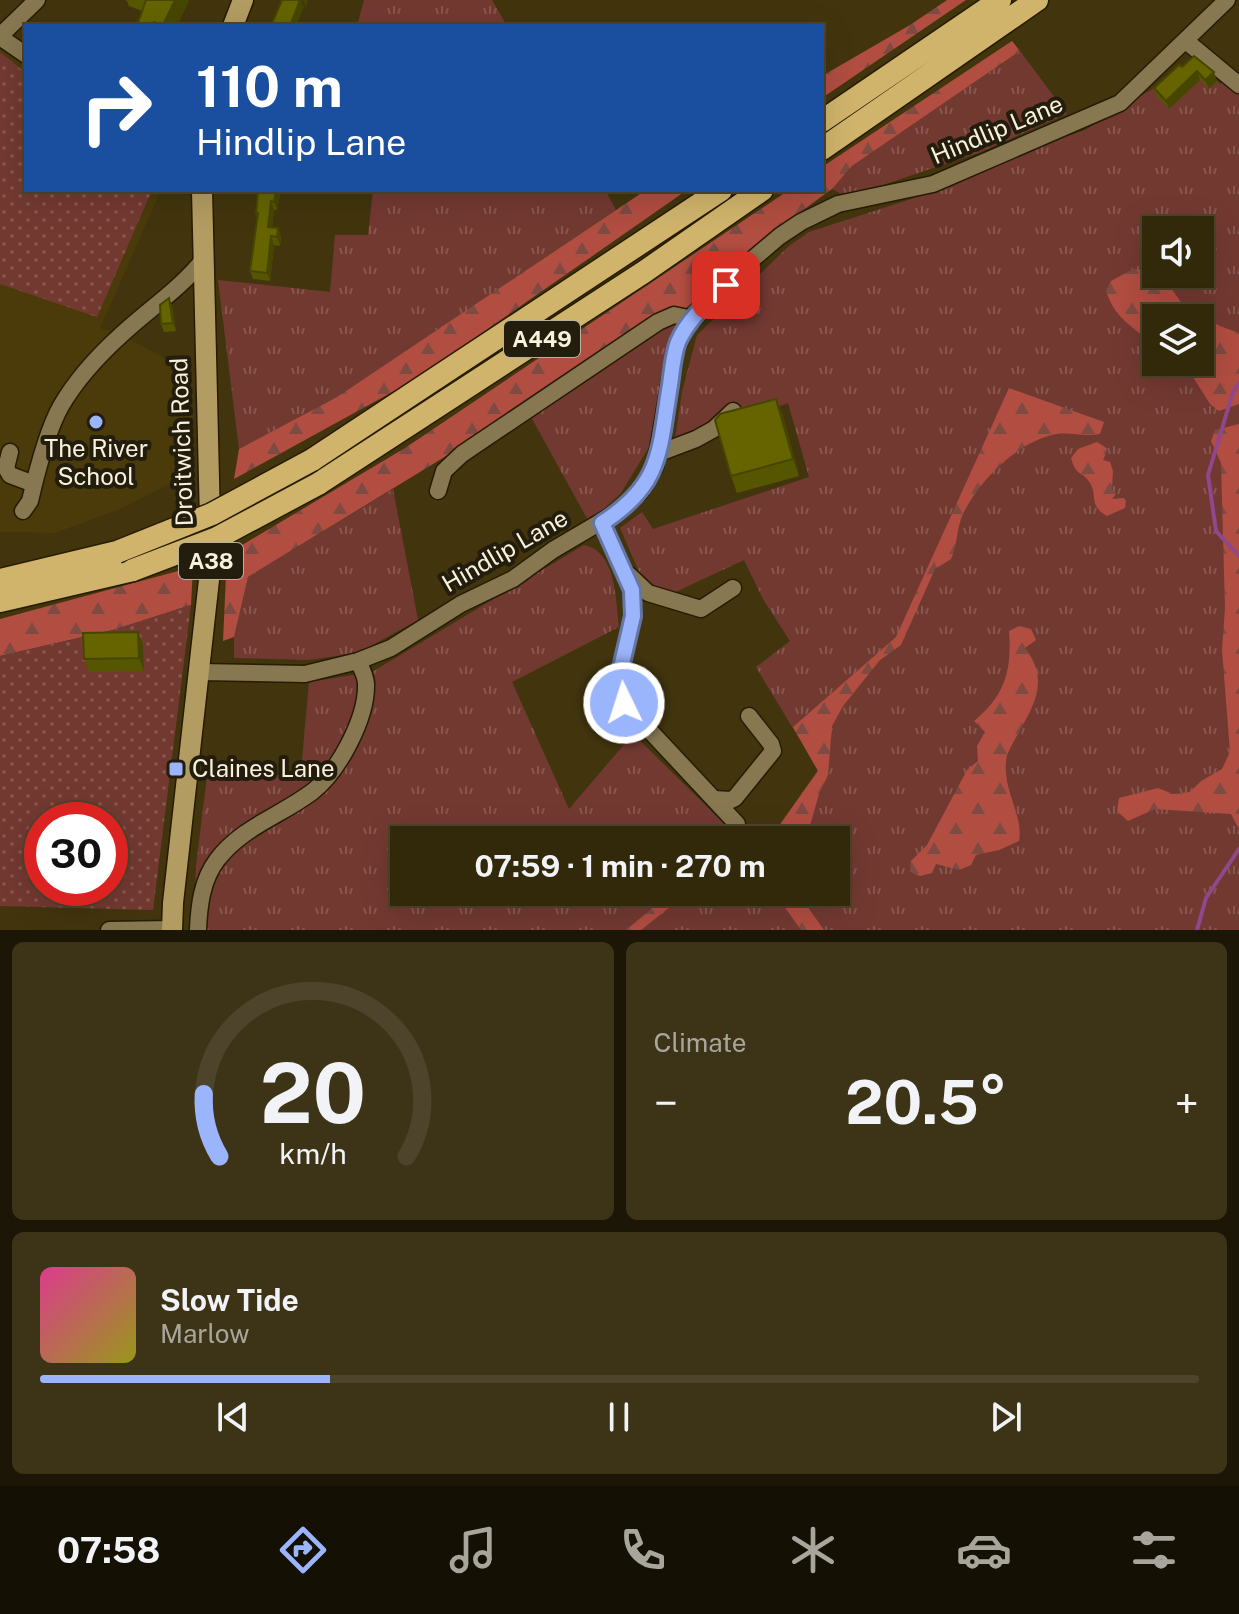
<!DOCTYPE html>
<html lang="en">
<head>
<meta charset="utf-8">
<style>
  body { margin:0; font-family:"Public Sans",sans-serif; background:#3d3418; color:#f1f3f6; height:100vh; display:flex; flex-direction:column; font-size:30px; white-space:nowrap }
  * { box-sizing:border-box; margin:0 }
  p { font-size:26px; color:#a8a69c }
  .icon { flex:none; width:44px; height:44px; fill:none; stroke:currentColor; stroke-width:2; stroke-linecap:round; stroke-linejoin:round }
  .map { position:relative; height:930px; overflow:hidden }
  .details { display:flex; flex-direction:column; gap:12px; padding:12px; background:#1c1606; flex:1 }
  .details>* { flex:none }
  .banner { position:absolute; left:24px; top:24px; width:800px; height:168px; border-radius:0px; box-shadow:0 8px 32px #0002,0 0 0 2px #4d442b; background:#1a4fa0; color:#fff; overflow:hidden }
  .controls { position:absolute; left:1142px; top:216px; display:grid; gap:16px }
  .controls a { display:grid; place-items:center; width:72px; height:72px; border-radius:0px; background:#32280a; box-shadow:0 8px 32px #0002,0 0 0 2px #4d442b; font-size:40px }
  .speed { position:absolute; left:24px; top:802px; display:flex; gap:16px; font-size:40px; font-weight:700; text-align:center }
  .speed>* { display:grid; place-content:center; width:104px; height:104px; border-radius:50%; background:#32280a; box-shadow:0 8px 32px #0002,0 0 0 2px #4d442b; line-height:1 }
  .speed .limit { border:12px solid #d22; background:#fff; color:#111 }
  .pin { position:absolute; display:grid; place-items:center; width:68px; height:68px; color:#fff; margin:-34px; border-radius:16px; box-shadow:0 4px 12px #0006 }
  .me { position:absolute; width:88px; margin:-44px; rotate:356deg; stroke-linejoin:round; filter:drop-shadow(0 0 6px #0008) }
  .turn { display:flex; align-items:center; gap:28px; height:168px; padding:0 40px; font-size:36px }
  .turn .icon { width:104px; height:104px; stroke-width:2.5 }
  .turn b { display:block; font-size:56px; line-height:68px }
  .big { font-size:60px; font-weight:700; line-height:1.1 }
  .details .widget { flex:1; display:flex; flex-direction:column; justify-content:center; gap:12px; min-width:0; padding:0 28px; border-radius:12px; background:#3d3418 }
  .details .dial { align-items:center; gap:0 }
  .dial svg { height:208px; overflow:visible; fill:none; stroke:#4d442b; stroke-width:7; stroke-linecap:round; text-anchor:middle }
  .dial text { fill:#f1f3f6; stroke:none }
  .song { display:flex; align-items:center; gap:24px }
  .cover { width:96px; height:96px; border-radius:12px; background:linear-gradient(135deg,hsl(330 70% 55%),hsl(60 70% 35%)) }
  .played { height:8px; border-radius:4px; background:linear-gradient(90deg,#9bb5fd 25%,#4d442b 25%) }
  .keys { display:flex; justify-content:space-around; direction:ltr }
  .heat { display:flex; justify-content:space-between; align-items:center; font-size:44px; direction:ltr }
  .details .tiles { flex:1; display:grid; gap:12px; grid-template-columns:1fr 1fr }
  .widget:last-child { grid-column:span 2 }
  .trip { position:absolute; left:390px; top:826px; width:460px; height:80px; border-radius:0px; background:#32280a; box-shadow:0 8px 32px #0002,0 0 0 2px #4d442b; font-weight:700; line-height:80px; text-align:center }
  .menu { display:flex; height:128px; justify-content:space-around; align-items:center; background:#141004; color:#a8a69c }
  .menu .icon { width:56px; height:56px }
  .menu .selected { color:#9bb5fd }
  .menu b { font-size:36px; color:#f1f3f6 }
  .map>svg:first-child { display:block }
  .built { fill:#4b3b0a }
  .grass { fill:url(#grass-tufts); fill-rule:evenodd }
  .forest { fill:url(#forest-firs) }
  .park { fill:url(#park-dots); fill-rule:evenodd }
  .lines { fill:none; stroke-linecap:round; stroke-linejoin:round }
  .stream { stroke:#90478c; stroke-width:4 }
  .minor-casing { stroke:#261c01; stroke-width:19 }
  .major-casing { stroke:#261c01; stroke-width:23 }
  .highway-casing { stroke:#261c01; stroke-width:25 }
  .minor { stroke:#877851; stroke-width:16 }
  .major { stroke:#b39c61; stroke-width:20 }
  .highway { stroke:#d0b46c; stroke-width:22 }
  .highway-bridge-casing { stroke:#261c01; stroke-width:25; stroke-linecap:butt }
  .highway-bridge { stroke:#d0b46c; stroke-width:22 }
  .wall { fill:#575600 }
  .shaded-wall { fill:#474600 }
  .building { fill:#656400; stroke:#474600; stroke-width:2 }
  .route-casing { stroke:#6576a4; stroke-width:20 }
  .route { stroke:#9bb5fd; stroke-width:14 }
  .poi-dot { fill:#9bb5fd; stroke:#231d0d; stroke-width:3 }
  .labels { text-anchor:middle; stroke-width:8; stroke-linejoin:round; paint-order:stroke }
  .shield { fill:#231d0d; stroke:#b9b19e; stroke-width:2 }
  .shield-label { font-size:22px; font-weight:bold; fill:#f9f1dc }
  .street-label { font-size:24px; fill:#f9f1dc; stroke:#231d0d }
  .poi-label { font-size:24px; fill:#f9f1dc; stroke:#231d0d }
</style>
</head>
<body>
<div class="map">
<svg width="1239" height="930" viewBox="0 0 1239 930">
  <defs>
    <pattern id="grass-tufts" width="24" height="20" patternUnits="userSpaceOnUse" patternTransform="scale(2)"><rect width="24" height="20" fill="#723931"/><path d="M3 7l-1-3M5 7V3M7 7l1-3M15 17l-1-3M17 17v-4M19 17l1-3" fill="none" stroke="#87564e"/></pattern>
    <pattern id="forest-firs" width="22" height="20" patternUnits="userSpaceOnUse" patternTransform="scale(2)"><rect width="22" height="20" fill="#b14d41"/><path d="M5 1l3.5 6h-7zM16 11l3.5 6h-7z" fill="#7e4a42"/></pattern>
    <pattern id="park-dots" width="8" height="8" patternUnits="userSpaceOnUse" patternTransform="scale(2)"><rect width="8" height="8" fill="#723931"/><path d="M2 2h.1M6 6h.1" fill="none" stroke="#87564e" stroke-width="1.8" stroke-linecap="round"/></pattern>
  </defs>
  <rect width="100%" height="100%" fill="#42350e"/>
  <!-- built -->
  <path class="built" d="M0,45L26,65V190H161L100,328L122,335L190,372L193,472L120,509L55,533L0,532Z"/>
  <!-- grass -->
  <path class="grass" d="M364,0H492L507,26H357Z
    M1020,51L1067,114L978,153L847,197L832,189L852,166Z
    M1200,62L1220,84L1223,81L1239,93V930H193L196,866L207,776L262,777L301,771L309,682L372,672L584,545C616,551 616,600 619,627L512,682L569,809L633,734L741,840H404V892H836V840H769L818,770L756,667L790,641L763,599L744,560L669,595L643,581L620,528L642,512L653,529L809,477L788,403L674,446L682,392L697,335L789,246L809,232L933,192L994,162L1085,130L1164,82L1180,67ZM1156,230H1200V274H1156ZM1156,318H1200V362H1156Z
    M373,190H605L616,210L337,397L239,449L218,280L330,292L335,235H368Z
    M680,313L662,368L652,442L621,493L589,522L525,406Z
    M393,489L418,620L358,653L308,660L234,658V637L248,577Z"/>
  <!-- forest -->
  <path class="forest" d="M947,0H966L822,98V76L910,25Z
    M1012,41L1020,51L852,166L832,189L799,213L680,313L248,577L234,637L223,641L227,554L405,448L789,190H822V167Z
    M646,190H687L416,379L234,479L239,449L337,397Z
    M1133,269C1171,272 1172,295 1193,318L1201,316L1220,326L1239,333V404L1219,411L1210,404L1193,377L1174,362H1200V318H1156V346C1135,328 1114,319 1106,290L1111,281Z
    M1009,388L1104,422L1100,434C1084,437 1070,432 1057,434C1020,440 980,479 964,512C956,527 958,545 951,559L935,569L901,645L880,660L843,706L832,726L828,775L819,794L806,840H769L818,771L793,727L896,637Z
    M1239,424V829L1231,814L1155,809L1128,821L1117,811L1119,798L1158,788L1173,794L1190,792L1201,781L1222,769L1230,752L1222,650L1225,608L1221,463L1211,441L1215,430Z
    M1097,442L1108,449L1103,460L1110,462L1113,471L1112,489L1116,494L1112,499L1124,498L1126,501L1125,508L1107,516C1088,505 1098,496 1090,483C1083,471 1076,477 1071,458L1078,449Z
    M193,567L191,605L113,630L0,656V619Z
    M1019,626L1031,629L1036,640L1025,648C1056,688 1024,717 1007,755C1000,788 1024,814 1019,841L999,850L976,855L971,865L959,870L936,864L932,873L920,876L910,872L911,861L927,845L967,770L978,761L977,746L985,732L974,721C1005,696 1012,670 1009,631Z
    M672,892H689L641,930H626Z
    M774,892H797L824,930H801Z"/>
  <!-- park -->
  <path class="park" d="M0,52L26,73V190H152L97,317L0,284Z
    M191,605L153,910L0,906V656L113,630ZM42,820H110V888H42Z"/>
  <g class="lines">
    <!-- stream -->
    <path class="stream" d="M1239,383L1233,392L1208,475L1216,531L1239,556
      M1197,930L1206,898L1239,849"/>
    <defs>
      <path id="minor" d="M0,36L37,0
        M0,37L26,55
        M1186,41L1239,85
        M10,452L6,468L10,475L34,484
        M659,453L696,439L714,429L733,411
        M438,491L444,471L462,454L658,322L674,315L693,319
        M23,511L30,501C36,475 48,429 61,406C76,380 99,355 121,335C149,309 180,289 204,259
        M602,523L632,590L633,616L617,685L624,703L737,824
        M629,575L648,593L701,609L733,588
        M199,672L305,674L358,661L391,648L461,604L513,579L553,550L619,511L640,492L655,467L675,352L685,328L748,263L780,236L801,222L838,204L933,184L1120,103L1227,0
        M714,799L731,800L735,798L773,751L771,744L749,716
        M109,930L172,929
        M198,930C199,905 202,880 217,860C242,827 280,816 312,792C339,771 367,718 366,684C366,677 362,669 358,661"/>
      <path id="major" d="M233,26L243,0
        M172,930L173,903L211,562L202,190"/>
      <path id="highway" d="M822,121L1000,0
        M822,149L1037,0
        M312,460L721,190
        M318,484L644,272L762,190
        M0,580L117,552
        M0,601L133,570"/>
    </defs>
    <!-- minor casing -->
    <use href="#minor" class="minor-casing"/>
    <!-- major casing -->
    <use href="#major" class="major-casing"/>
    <!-- highway casing -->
    <use href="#highway" class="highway-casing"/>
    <!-- minor -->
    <use href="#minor" class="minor"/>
    <!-- major -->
    <use href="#major" class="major"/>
    <!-- highway -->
    <use href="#highway" class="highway"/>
    <defs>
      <path id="highway-bridge" d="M117,552L212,514L312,460
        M133,570L217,538L318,484"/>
    </defs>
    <!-- highway-bridge casing -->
    <use href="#highway-bridge" class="highway-bridge-casing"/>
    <!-- highway-bridge -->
    <use href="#highway-bridge" class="highway-bridge"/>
  </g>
  <!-- wall -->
  <path class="wall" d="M125,0H189L177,26H139L138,23L142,11L129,6L127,1Z
    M1194,56L1217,81L1209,89L1200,80L1169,109L1157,97L1154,88L1182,67Z
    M258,190H281L277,210H274L272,227L281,236L280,246L274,245L270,281L253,279L250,271L258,219L256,213Z
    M169,298L172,306L176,331L164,332L161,324Z
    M776,399L783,416L799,476L737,493L731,476Z
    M138,632L143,644L144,671L89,672L84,659Z"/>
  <!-- shaded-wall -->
  <path class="shaded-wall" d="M175,0H189L177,26H163Z
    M300,0H301L304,7L296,26H290Z
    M303,0H308L306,8Z
    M1197,71L1200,80L1169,109L1166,101Z
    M1214,72L1217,81L1209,89L1205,80Z
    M276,190H281L277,210L274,202Z
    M271,201L274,210L271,235L268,227Z
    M278,228L281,236L280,246L277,237Z
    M271,236L274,245L270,281L267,273Z
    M169,298L172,306L176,331L173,323Z
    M776,399L783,416L799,476L793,459Z
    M138,632L143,644L144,671L139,658Z"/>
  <!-- building -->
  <path class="building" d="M146,0H175L163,25L154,22L152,26H145L138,23Z
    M282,0H300L290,26H271Z
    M1194,56L1214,72L1205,80L1197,71L1166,101L1154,88L1179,65L1182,67Z
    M258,190H276L274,202L271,201L268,227L278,228L277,237L271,236L267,273L250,271L258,213H256Z
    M169,298L173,323L161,324L160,305Z
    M776,399L793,459L731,476L715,420L720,414Z
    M138,632L139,658L84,659L83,633Z"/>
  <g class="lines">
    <defs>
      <path id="route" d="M624,703L617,685L633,616L632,590L602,523C663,484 659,450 670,385C672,371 673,355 678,342C688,319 708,302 726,285"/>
    </defs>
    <!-- route casing -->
    <use href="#route" class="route-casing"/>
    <!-- route -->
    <use href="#route" class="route"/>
  </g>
  <!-- markers -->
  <g class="poi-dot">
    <circle cx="96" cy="422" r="8"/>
    <rect x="168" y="761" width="16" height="16" rx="4"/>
  </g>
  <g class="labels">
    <!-- shield labels -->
    <g class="shield">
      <rect x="504" y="321" width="76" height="36" rx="6"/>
      <rect x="179" y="543" width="64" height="36" rx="6"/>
    </g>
    <g class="shield-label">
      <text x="542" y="347">A449</text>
      <text x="211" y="569">A38</text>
    </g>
    <!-- street labels -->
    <g class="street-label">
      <text transform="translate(997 130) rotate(-23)" y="8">Hindlip Lane</text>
      <text transform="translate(182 442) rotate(-92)" y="8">Droitwich Road</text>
      <text transform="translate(505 551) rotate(-30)" y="8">Hindlip Lane</text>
    </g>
    <!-- poi labels -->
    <g class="poi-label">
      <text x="96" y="457">The River<tspan x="96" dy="28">School</tspan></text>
      <text x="192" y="777" text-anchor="start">Claines Lane</text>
    </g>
  </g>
</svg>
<div class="controls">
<a><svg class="icon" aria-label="sound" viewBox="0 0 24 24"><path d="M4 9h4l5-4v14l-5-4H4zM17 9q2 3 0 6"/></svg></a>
<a><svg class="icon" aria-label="layers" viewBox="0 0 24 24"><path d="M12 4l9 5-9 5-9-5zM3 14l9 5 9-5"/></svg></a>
</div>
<div class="speed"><div class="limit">30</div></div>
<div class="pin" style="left:726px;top:285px;background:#d93025"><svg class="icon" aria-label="arrive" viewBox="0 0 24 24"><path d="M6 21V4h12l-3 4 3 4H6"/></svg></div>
<svg class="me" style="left:624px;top:703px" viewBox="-20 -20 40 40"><circle r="17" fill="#9bb5fd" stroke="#fff" stroke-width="3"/><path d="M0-11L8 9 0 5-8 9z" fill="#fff"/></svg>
<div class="trip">07:59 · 1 min · 270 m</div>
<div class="banner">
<div class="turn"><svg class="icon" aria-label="right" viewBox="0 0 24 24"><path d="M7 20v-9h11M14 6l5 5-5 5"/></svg><div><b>110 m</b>Hindlip Lane</div></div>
</div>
</div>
<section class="details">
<div class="tiles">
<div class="widget dial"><svg viewBox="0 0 100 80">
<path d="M14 69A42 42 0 1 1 86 69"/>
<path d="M14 69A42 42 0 0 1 8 45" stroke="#9bb5fd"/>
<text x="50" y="56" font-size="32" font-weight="700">20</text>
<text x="50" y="72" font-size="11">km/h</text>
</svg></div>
<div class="widget"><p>Climate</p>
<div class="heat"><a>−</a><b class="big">20.5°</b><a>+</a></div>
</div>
<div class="widget">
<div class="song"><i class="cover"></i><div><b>Slow Tide</b><p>Marlow</p></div></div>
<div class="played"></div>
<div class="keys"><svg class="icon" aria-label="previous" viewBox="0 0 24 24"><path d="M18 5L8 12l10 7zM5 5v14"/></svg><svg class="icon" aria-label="pause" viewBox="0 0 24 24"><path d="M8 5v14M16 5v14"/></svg><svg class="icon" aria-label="next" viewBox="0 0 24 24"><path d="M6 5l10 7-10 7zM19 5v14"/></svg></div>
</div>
</div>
</section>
<nav class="menu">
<b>07:58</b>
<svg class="icon selected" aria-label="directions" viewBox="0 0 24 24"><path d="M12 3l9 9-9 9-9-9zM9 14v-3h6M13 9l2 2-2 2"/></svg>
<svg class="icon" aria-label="music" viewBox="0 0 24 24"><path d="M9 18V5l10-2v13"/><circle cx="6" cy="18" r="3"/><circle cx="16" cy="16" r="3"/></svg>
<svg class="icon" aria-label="phone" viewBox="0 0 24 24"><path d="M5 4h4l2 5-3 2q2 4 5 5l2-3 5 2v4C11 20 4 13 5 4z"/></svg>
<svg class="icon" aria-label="climate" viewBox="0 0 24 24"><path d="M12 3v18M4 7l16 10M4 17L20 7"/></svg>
<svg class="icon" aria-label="car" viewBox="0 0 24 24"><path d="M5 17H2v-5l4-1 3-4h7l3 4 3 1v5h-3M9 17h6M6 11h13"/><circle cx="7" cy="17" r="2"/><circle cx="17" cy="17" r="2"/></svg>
<svg class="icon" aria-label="filters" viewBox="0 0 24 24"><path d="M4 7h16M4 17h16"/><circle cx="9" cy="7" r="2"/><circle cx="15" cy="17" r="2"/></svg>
</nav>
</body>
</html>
